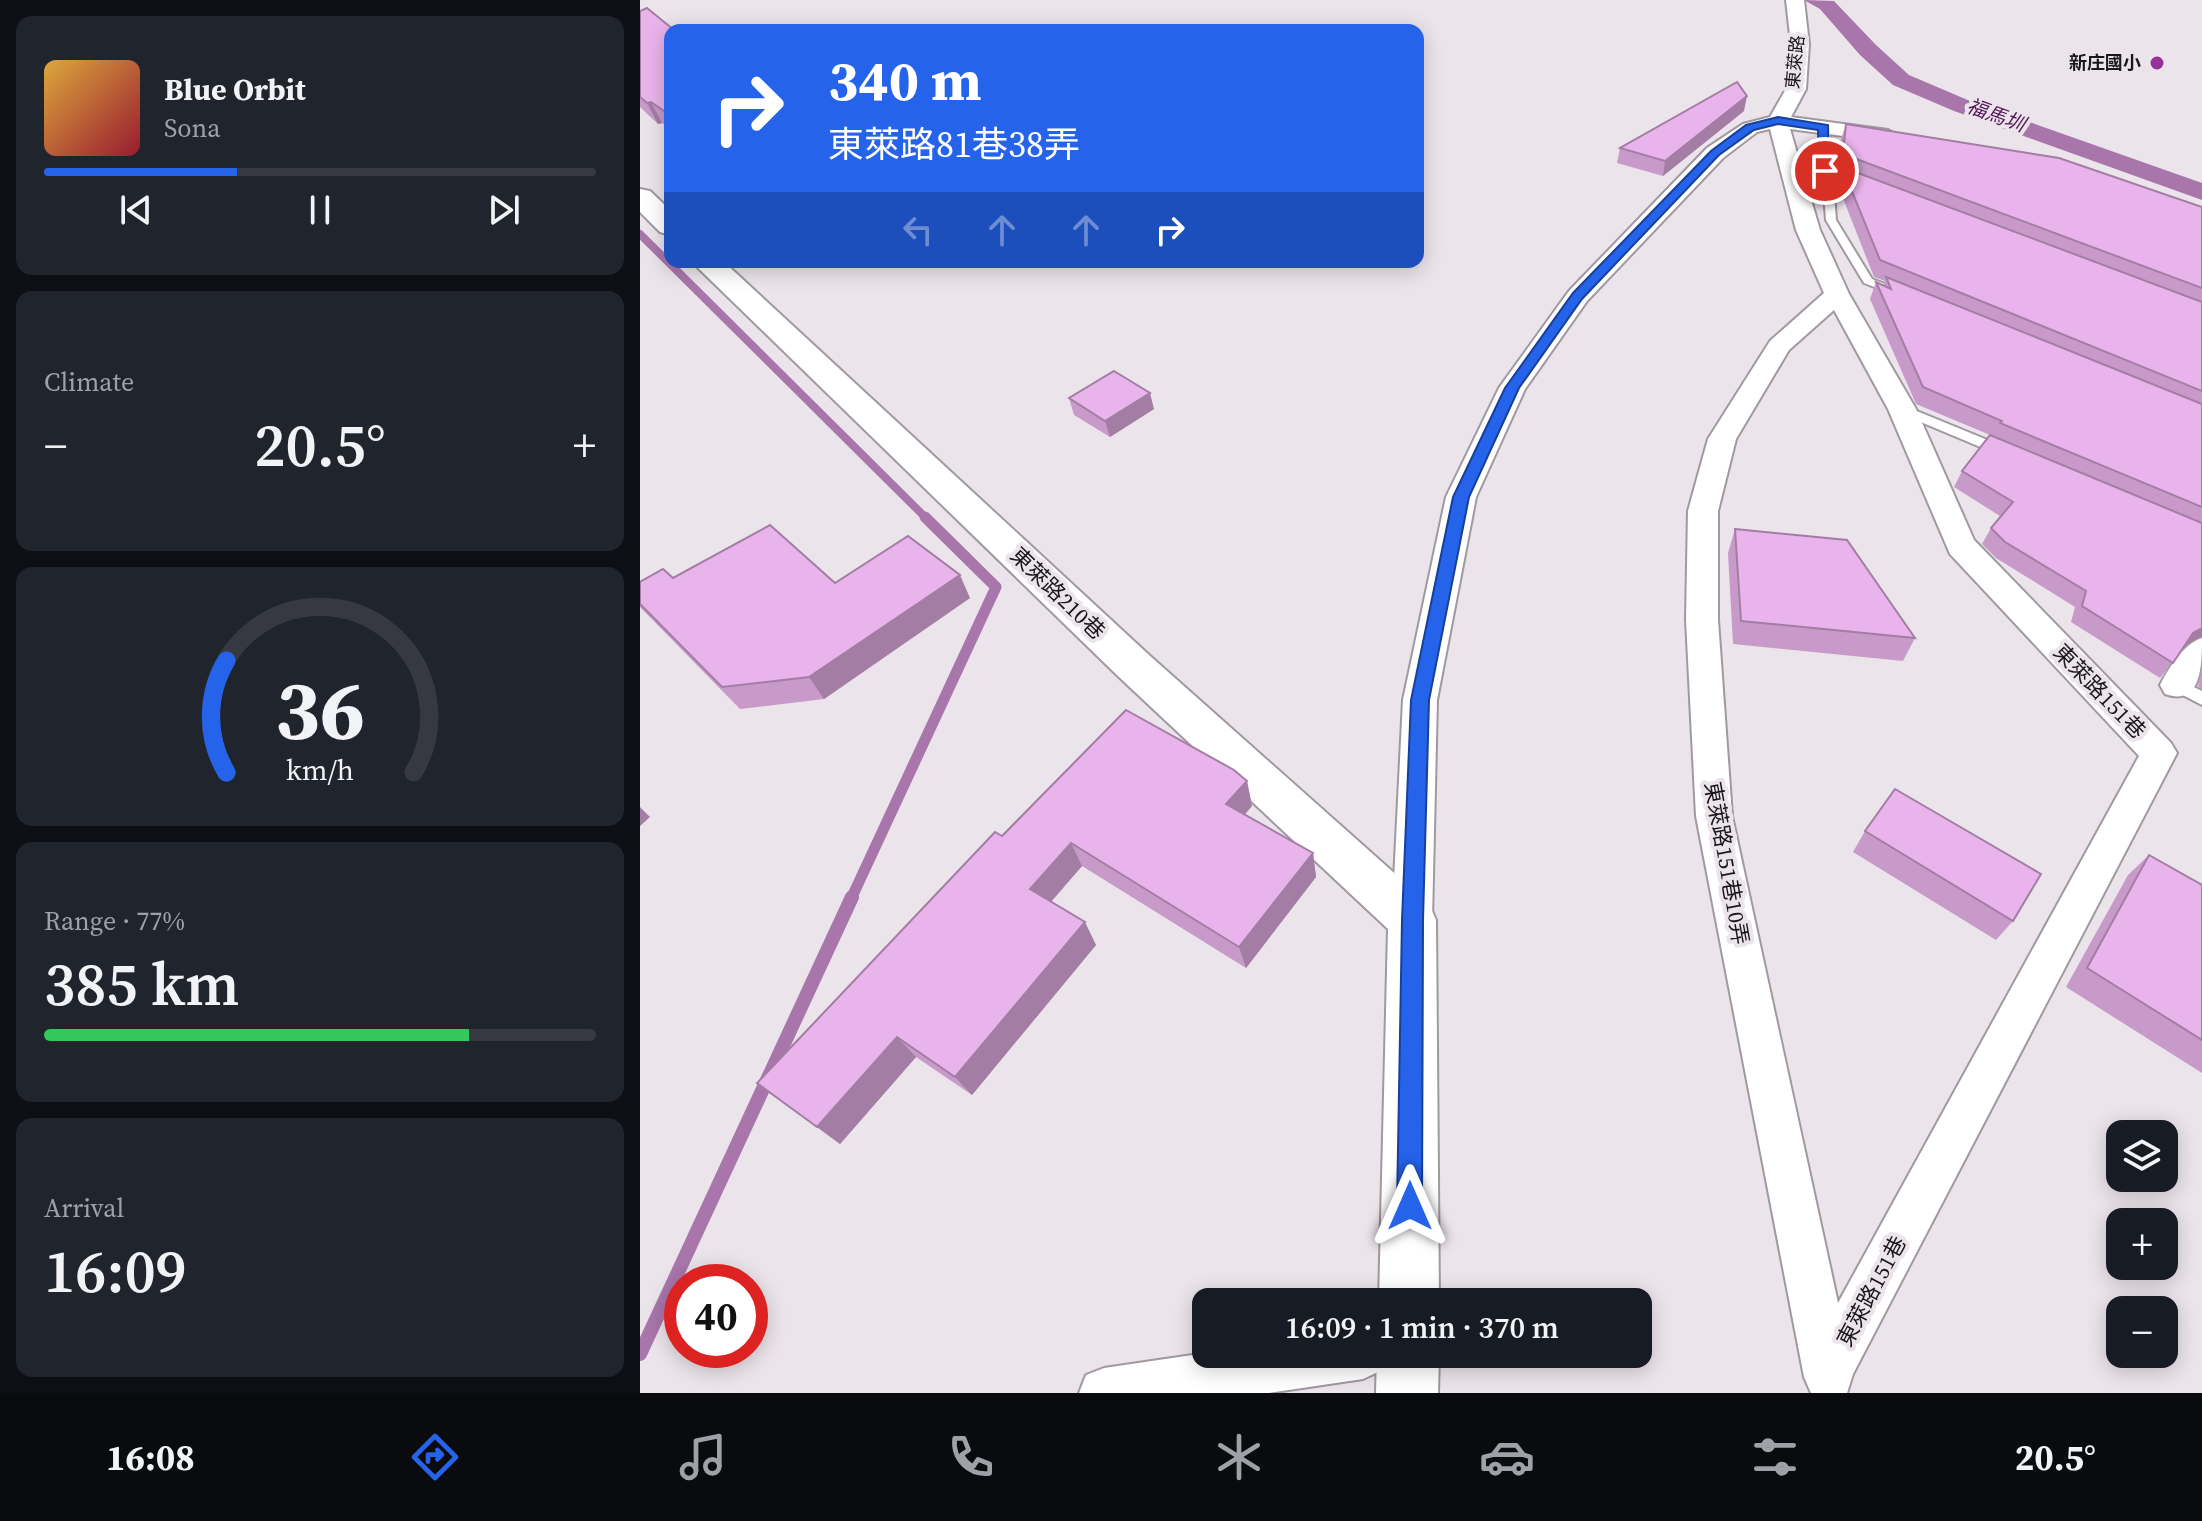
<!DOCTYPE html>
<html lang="en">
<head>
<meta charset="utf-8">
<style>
  body { margin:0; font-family:"Source Serif 4","Noto Sans TC",serif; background:#20242c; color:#f1f3f6; height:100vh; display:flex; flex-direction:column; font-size:30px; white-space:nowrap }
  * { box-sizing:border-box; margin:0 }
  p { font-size:26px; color:#9ea1a6 }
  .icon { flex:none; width:44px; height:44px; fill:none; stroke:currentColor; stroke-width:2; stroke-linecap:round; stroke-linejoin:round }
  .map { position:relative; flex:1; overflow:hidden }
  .drawer { display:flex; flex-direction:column; gap:16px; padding:16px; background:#0d0f14; width:640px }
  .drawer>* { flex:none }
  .banner { position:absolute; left:24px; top:24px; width:760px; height:244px; border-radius:16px; box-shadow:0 4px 20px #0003; background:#2563eb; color:#fff; overflow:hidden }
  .tools { position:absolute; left:1466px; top:1120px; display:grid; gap:16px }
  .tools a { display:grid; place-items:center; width:72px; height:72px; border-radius:16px; background:#171b24; box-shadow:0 4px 20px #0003; font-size:40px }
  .speed { position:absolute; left:24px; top:1264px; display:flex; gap:16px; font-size:40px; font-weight:700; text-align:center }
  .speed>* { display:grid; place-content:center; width:104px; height:104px; border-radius:50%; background:#171b24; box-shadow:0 4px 20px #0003; line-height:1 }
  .speed .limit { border:12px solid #d22; background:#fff; color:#111 }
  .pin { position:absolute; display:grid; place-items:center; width:68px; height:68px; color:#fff; margin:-34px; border:4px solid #fff; border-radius:50%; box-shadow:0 2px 8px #0007 }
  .me { position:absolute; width:88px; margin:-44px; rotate:0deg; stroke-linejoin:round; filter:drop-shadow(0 0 6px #0008) }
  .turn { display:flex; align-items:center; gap:28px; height:168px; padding:0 32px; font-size:36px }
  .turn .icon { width:104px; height:104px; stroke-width:2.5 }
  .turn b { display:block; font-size:56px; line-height:68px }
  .lanes { display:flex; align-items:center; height:76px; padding:0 32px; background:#0003; justify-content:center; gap:40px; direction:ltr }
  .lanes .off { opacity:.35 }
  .big { font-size:60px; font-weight:600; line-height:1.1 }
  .drawer .widget { flex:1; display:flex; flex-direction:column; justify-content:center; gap:12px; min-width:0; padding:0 28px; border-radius:16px; background:#20242c }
  .drawer .dial { align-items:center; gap:0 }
  .dial svg { height:208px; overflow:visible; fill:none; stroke:#363941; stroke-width:7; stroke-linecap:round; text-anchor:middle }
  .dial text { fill:#f1f3f6; stroke:none }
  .song { display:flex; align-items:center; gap:24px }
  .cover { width:96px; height:96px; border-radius:12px; background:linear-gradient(135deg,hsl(40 70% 55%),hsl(350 70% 35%)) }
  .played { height:8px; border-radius:4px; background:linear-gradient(90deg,#2563eb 35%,#363941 35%) }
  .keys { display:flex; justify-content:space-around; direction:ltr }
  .heat { display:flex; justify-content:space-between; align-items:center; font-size:44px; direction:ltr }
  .charge { height:12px; border-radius:6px; background:linear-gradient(90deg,#34c759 77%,#363941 0) }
  .trip { position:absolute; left:552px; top:1288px; width:460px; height:80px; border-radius:16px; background:#171b24; box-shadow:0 4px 20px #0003; font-weight:600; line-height:80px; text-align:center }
  .tabs { display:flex; height:128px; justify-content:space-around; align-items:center; background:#090b0e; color:#9ea1a6 }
  .tabs .icon { width:56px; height:56px }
  .tabs .selected { color:#2563eb }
  .tabs b { font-size:36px; color:#f1f3f6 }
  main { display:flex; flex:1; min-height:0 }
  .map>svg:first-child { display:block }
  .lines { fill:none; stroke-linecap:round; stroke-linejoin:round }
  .stream-far2 { stroke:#a976ab; stroke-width:8 }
  .stream-far1 { stroke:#a976ab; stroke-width:11 }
  .stream { stroke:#a976ab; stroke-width:14 }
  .canal { fill:#a976ab; fill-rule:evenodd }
  .service-casing { stroke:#a099a0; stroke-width:4 }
  .minor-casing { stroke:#a099a0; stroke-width:4 }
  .tertiary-casing { stroke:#a099a0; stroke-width:4 }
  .service { fill:#fff; fill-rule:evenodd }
  .minor { fill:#fff; fill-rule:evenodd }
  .tertiary { fill:#fff; fill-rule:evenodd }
  .wall { fill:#c89aca }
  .shaded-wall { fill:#a37da4 }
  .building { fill:#e9b3eb; stroke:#a37da4; stroke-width:2 }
  .route { fill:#2563eb; stroke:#184099; stroke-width:2 }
  .poi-dot { fill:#94329a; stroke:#ebe4eb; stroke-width:3 }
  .labels { text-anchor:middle; stroke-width:8; stroke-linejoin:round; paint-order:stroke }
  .far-street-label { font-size:18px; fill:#191719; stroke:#ebe4eb }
  .far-poi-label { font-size:18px; font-weight:bold; fill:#191719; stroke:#ebe4eb; text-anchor:end }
  .far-water-label { font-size:20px; font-style:italic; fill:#551659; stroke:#ebe4eb }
  .street-label { font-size:22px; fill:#191719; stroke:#ebe4eb }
</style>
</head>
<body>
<main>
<section class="drawer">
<div class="widget">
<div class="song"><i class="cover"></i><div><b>Blue Orbit</b><p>Sona</p></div></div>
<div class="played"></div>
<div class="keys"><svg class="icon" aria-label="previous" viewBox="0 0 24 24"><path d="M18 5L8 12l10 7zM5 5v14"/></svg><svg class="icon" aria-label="pause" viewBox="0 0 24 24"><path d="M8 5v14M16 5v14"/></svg><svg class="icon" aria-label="next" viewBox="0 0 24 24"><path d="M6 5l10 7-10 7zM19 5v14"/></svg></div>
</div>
<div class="widget"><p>Climate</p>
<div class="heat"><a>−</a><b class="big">20.5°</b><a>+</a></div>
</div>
<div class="widget dial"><svg viewBox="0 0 100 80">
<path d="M14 69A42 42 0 1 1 86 69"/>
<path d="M14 69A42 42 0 0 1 14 26" stroke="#2563eb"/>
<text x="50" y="56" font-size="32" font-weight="700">36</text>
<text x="50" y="72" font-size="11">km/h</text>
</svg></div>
<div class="widget"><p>Range · 77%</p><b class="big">385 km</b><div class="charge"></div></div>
<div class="widget"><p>Arrival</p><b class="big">16:09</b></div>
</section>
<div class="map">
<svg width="1562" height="1393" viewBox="0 0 1562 1393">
  <rect width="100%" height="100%" fill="#ebe4eb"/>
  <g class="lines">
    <!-- stream-far2 -->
    <path class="stream-far2" d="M0,234L287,519"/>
    <!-- stream-far1 -->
    <path class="stream-far1" d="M211,899L356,587L285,517"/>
    <!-- stream -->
    <path class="stream" d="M0,1354L212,897"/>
    <!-- canal -->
    <path class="canal" d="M1164,0L1194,1L1236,45L1269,75L1330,101L1562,183V200L1314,111L1253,85L1220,55L1180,9Z"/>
    <defs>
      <path id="service" d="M1184,124L1189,127L1196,220L1232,279L1258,289V293H1250L1224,283L1186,220L1179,127Z
        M1262,405L1367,448L1369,451L1367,454H1357L1257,412L1256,409Z
        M1537,679L1562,691V705L1531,689L1529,685L1531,681Z"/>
      <path id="minor" d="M1146,0H1164L1169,44L1166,89L1151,117L1248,130L1258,136L1248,142L1150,129L1180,230L1209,294L1276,409L1334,540L1531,743L1537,753L1213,1374L1207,1393H1171L1164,1377L1056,816L1046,620L1048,511L1068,439L1130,341L1184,293L1156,230L1130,129L1117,132L1083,158L947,301L885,389L836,497L797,700L792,920L786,933L772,938L758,933L752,920L763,700L806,497L859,388L929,291L1067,148L1103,124L1130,117L1146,89L1151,44ZM1194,310L1248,409L1310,554L1499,756L1198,1303L1092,816L1078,620V511L1096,439L1149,350Z
        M1562,638C1562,664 1562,707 1525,694L1520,685C1529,668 1543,644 1562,638Z
        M566,1353V1354H748L740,1371L723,1379L629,1393H439L446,1375L464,1368Z"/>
      <path id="tertiary" d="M0,189L10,191L30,210V235L20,232L0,212Z
        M52,262H84L509,655L789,904L796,920L799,1302H739L748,929L479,677Z
        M737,1354H799L798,1393H736Z"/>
    </defs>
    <!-- service casing -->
    <use href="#service" class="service-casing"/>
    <!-- minor casing -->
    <use href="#minor" class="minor-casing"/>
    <!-- tertiary casing -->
    <use href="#tertiary" class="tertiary-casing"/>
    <!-- service -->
    <use href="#service" class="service"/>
    <!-- minor -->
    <use href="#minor" class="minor"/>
    <!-- tertiary -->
    <use href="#tertiary" class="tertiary"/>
  </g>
  <!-- wall -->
  <path class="wall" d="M0,11L30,30V129L22,123L18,124L0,107Z
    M1104,111L1023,176L977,163L980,148Z
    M1206,124L1562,207V636L1544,647L1520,678L1431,622L1435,607L1356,558L1342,544L1351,528L1360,516L1314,487L1322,471L1350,435L1276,404L1230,299L1236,282L1243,285L1245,281L1234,277L1197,183L1201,170L1198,169L1201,139Z
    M429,398L514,409L470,437L434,415Z
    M1095,529L1275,638L1263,661L1093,644L1088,553Z
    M33,578L195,583L330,598L184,699L100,709L0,607V582Z
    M1562,670V690L1558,686Z
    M607,781L612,806L604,815L673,853L676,877L606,968L442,866L411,902L456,945L332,1095L276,1057L200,1144L117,1083L362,836Z
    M1225,831L1373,921L1356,940L1213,852Z
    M1509,855L1562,885V1073L1426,987L1488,875Z"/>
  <!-- shaded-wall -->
  <path class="shaded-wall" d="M1107,96L1104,111L1023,176L1025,161Z
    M11,102L22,123L18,124L7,103Z
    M510,393L514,409L470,437L465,421Z
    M320,575L330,598L184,699L169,677Z
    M1562,628V636L1540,649L1553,633Z
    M607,781L612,806L592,829L586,804Z
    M0,807L10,817L0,826Z
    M431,843L442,866L402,912L390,889Z
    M673,853L676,877L606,968L599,947Z
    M445,922L456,945L332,1095L315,1077Z
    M257,1037L276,1057L200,1144L177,1127Z"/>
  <!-- building -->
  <path class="building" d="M7,8L34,30H30V111L27,113L11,102L7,103L0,97V11Z
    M1097,82L1107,96L1025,161L980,148Z
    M1206,124L1419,158L1562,207V288L1203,154Z
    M1202,167L1562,302V391L1240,260Z
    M1246,277L1562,404V507L1360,423L1362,421L1283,387L1236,282L1251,289Z
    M474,371L510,393L465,421L429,398Z
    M1350,435L1562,523V628L1553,633L1533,663L1442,606L1446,591L1365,542L1351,528L1373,502L1322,471Z
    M130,525L195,583L268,536L320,575L169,677L82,687L0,604V582L23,569L33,578Z
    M1095,529L1207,540L1275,638L1101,621Z
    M486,710L594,770L607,781L586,804L673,853L599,947L431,843L390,889L445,922L315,1077L257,1037L177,1127L117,1083L355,832L362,836Z
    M1255,789L1401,874L1373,921L1225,831Z
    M1509,855L1562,885V1040L1447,968Z"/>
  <!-- route -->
  <path class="route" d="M1138,117L1188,125L1189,173L1179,171L1178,130L1138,124L1114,130L1079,155L942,299L879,388L829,497L789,700L783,920L782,1206L779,1215L770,1219L761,1215L757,1206L762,920L771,700L813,497L865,388L933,293L1071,151L1106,125Z"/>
  <!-- markers -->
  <circle class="poi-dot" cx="1517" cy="63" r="8"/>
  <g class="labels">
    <!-- far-street labels -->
    <g class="far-street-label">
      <text transform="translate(1155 62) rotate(-84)" y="6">東萊路</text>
    </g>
    <!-- far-poi labels -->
    <g class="far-poi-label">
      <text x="1501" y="69">新庄國小</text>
    </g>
    <!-- far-water labels -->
    <g class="far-water-label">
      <text transform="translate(1356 115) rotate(20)" y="7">福馬圳</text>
    </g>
    <!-- street labels -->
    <g class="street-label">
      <text transform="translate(418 593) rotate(44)" y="8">東萊路210巷</text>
      <text transform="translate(1460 691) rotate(46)" y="8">東萊路151巷</text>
      <text transform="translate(1087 863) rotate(80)" y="8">東萊路151巷10弄</text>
      <text transform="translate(1231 1291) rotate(-62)" y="8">東萊路151巷</text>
    </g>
  </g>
</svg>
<div class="tools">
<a><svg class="icon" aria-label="layers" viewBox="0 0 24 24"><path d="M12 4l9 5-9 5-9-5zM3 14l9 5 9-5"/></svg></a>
<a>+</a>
<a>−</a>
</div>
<div class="speed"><div class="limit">40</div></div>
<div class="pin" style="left:1185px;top:171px;background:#d93025"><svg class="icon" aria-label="arrive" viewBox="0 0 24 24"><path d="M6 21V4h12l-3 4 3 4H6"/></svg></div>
<svg class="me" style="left:770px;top:1206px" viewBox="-20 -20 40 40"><path d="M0-17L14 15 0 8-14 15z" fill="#2563eb" stroke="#fff" stroke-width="4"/></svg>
<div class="trip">16:09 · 1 min · 370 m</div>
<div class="banner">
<div class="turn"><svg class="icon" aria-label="right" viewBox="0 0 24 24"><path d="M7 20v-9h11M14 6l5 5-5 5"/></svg><div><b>340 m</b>東萊路81巷38弄</div></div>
<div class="lanes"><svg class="icon off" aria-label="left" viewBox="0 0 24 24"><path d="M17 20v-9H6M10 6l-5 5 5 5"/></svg><svg class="icon off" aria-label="ahead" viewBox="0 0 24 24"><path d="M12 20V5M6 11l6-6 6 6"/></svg><svg class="icon off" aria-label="ahead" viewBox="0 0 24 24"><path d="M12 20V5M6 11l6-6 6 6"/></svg><svg class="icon" aria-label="right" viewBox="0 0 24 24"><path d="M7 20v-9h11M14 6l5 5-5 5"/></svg></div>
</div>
</div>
</main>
<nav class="tabs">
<b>16:08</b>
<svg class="icon selected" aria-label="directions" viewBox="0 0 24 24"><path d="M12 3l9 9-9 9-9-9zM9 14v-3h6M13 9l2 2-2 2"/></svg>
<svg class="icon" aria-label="music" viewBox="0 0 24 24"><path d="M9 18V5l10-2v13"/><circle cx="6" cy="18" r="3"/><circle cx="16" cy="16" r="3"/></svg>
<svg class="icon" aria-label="phone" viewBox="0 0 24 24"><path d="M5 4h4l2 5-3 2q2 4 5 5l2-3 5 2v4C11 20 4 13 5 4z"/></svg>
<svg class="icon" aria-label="climate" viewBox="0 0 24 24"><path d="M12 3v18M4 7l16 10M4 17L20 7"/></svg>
<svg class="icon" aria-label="car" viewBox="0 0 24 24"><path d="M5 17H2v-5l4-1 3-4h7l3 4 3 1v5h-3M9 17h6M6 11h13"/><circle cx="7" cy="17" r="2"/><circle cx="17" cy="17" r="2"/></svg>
<svg class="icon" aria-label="filters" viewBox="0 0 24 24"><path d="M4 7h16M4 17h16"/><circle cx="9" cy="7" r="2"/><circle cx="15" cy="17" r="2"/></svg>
<b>20.5°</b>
</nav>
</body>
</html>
